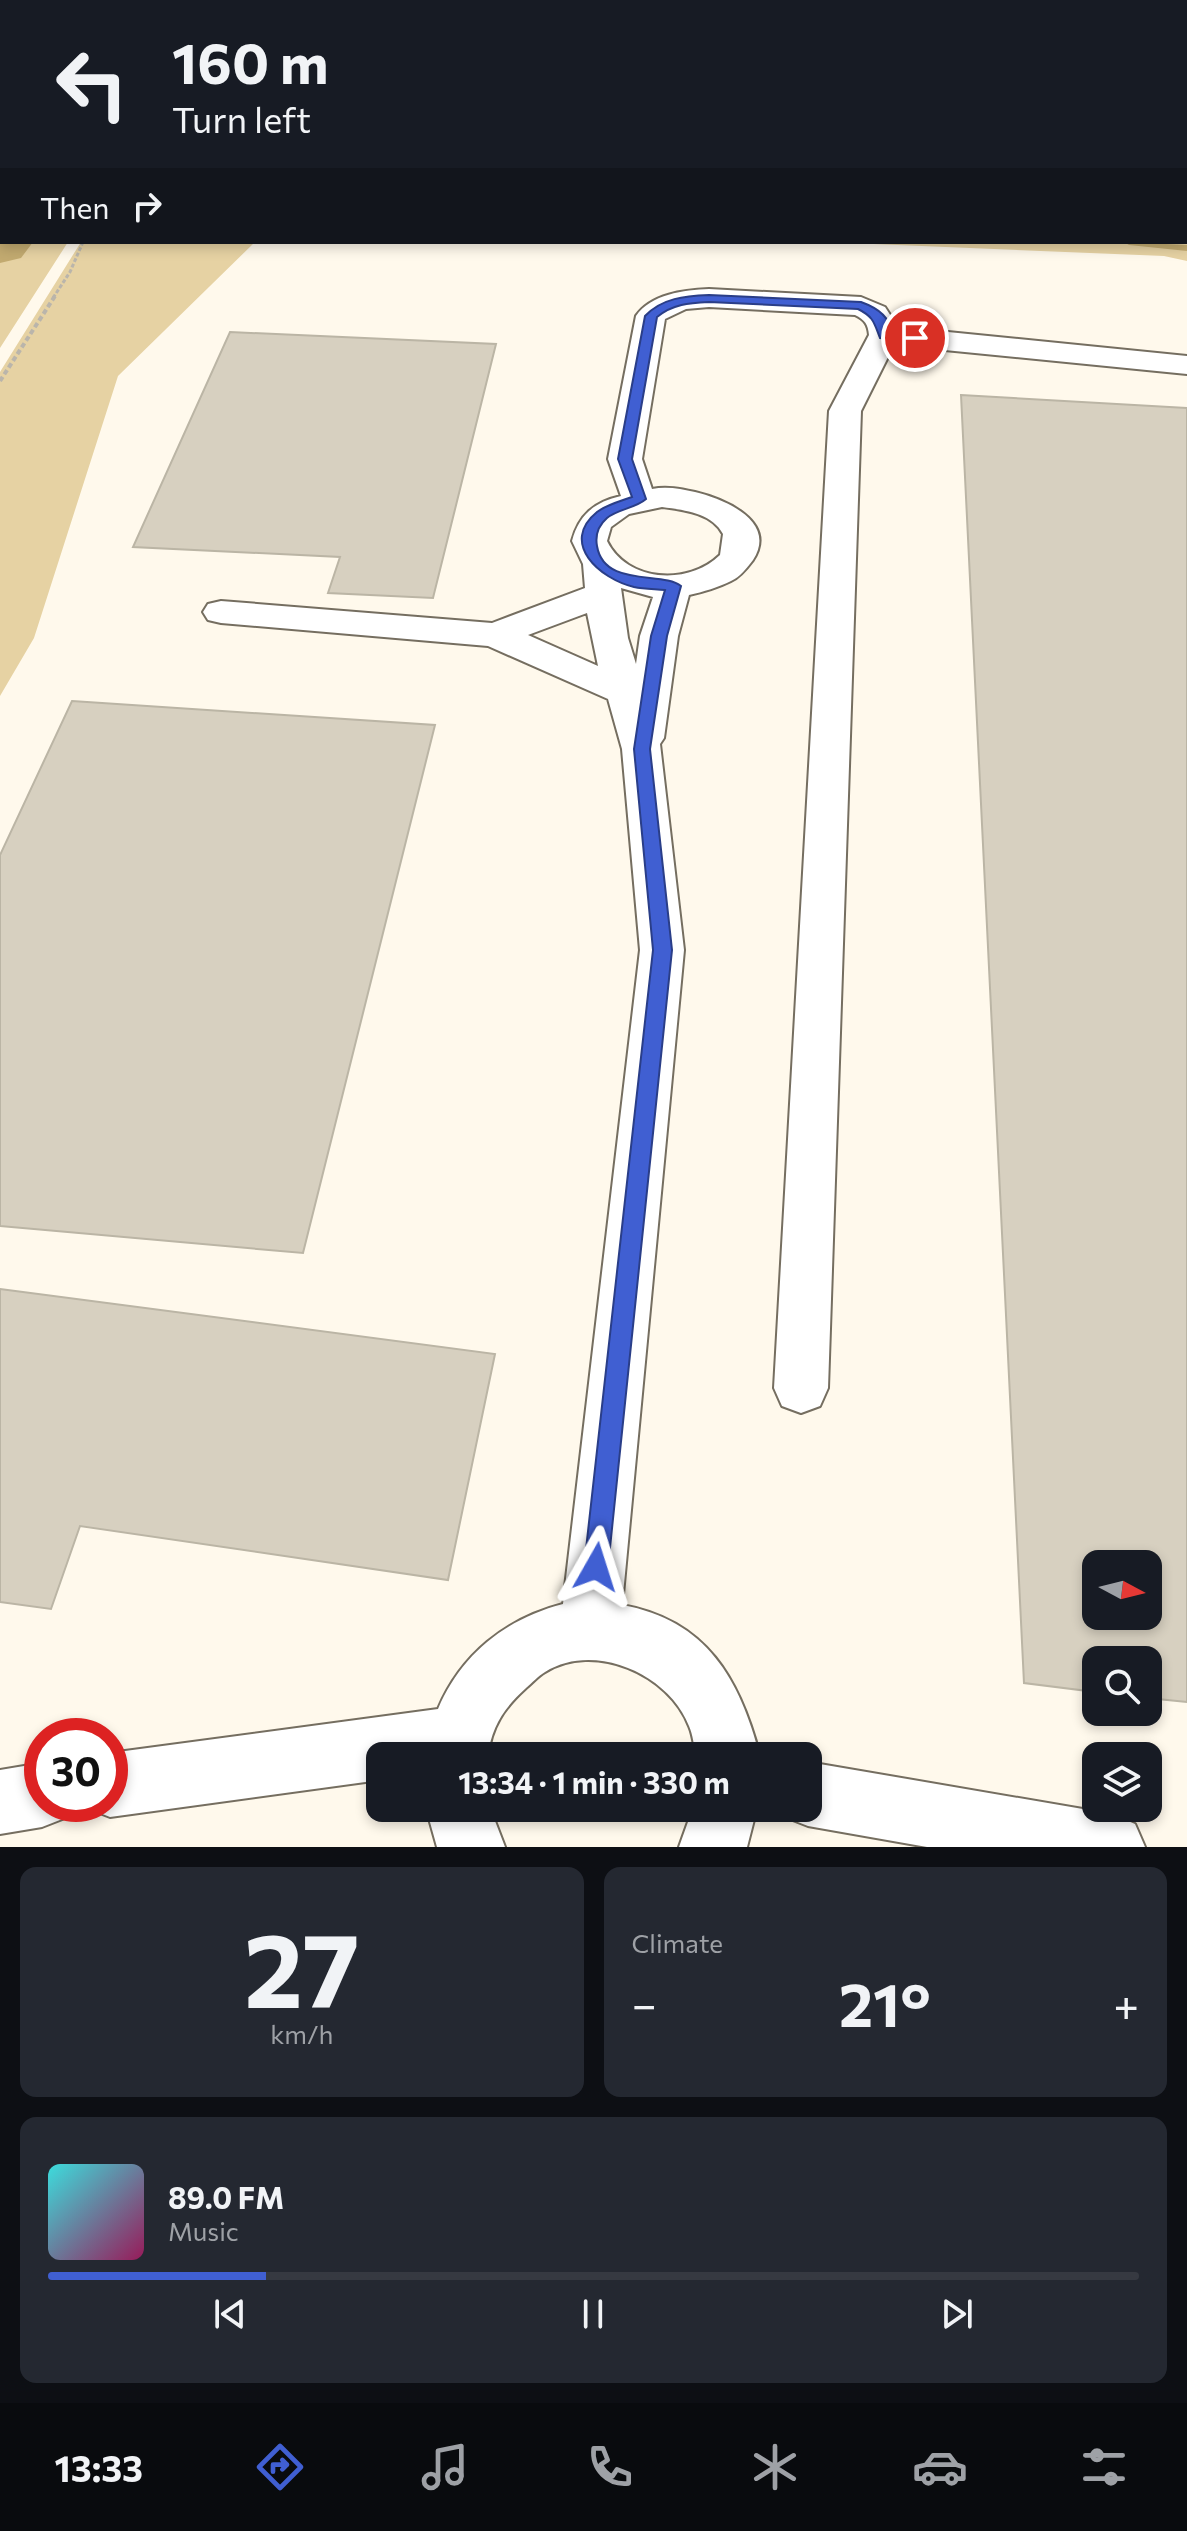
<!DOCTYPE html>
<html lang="en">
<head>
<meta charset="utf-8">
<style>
  body { margin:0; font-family:Commissioner,sans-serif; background:#242831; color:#f1f3f6; height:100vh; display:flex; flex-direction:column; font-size:30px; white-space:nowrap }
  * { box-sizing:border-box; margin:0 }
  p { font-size:26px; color:#9ea1a6 }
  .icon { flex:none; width:44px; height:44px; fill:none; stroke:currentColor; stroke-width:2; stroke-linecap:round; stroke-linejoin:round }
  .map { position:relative; height:1847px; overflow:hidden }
  .sheet { display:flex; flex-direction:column; gap:20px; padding:20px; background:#0d0f14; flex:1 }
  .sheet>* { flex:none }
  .top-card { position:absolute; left:0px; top:0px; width:1188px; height:244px; box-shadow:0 4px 12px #0003; background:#171b24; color:#f1f3f6; overflow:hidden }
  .needle { width:52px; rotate:97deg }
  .buttons { position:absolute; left:1082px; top:1550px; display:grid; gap:16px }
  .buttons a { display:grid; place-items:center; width:80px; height:80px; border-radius:16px; background:#171b24; box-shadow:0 4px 12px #0003; font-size:40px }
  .speed { position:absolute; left:24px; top:1718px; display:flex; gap:16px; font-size:40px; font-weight:700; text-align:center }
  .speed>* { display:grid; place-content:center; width:104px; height:104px; border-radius:50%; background:#171b24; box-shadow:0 4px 12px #0003; line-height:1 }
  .speed .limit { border:12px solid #d22; background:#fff; color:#111 }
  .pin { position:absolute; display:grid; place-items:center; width:68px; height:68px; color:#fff; margin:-34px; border:4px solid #fff; border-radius:50%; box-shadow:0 2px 8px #0007 }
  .me { position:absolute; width:88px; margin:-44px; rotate:6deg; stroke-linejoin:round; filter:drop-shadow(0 0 6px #0008) }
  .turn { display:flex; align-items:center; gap:28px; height:168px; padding:0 40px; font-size:36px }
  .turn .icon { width:104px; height:104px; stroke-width:2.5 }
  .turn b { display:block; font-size:56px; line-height:68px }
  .then { display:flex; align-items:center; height:76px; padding:0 40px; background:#0003; gap:16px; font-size:30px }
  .big { font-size:60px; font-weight:700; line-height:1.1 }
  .sheet .tile { flex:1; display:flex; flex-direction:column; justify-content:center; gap:12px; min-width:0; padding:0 28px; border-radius:16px; background:#242831 }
  .sheet .dial { align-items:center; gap:0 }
  .dial b { font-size:104px; line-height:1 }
  .song { display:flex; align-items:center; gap:24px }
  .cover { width:96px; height:96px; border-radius:12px; background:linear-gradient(135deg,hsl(180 70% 55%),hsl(330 70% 35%)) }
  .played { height:8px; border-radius:4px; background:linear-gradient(90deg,#405fd2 20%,#363941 20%) }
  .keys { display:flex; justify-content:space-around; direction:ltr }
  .heat { display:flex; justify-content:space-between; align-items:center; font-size:44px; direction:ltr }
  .sheet .tiles { flex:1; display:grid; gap:20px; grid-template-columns:1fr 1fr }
  .tile:last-child { grid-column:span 2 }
  .trip { position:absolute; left:366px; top:1742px; width:456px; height:80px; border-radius:16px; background:#171b24; box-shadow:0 4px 12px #0003; font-weight:700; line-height:80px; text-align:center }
  .menu { display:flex; height:128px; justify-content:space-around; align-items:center; background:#090b0e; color:#9ea1a6 }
  .menu .icon { width:56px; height:56px }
  .menu .current { color:#405fd2 }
  .menu b { font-size:36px; color:#f1f3f6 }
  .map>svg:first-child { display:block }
  .green { fill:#e6d2a3 }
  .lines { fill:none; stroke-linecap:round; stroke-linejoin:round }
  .stream { fill:#c2aa70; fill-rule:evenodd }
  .river { fill:#c2aa70; fill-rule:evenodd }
  .building { fill:#d7d0c0; stroke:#bbb5a5; stroke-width:2; fill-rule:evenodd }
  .minor-casing { stroke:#756e60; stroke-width:4 }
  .path-far1 { stroke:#bab5ab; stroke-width:3; stroke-dasharray:4 2; stroke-linecap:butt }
  .path { stroke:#bab5ab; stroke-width:4; stroke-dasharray:5 3; stroke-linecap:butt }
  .minor { fill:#fff; fill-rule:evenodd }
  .route { fill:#405fd2; stroke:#2a3e88; stroke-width:2 }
</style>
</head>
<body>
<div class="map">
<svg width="1187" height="1847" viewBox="0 0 1187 1847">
  <rect width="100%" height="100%" fill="#fff9ec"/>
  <!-- green -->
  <path class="green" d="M0,0L157,2H2V242H68L0,348Z
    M167,0H1187V261L1164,256L825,242H1186V2Z
    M81,242H255L118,376L34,638L0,696V372Z"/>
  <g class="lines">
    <!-- stream -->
    <path class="stream" d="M1124,242L1187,245V251L1129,245Z"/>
    <!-- river -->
    <path class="river" d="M108,0H156L107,2Z
      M0,225L2,242H33L21,258L0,263Z"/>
  </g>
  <!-- building -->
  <path class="building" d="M230,332L496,344L433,598L328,593L340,557L133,547Z
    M961,395L1187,408V1702L1148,1698V1660H1096V1692L1024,1683ZM1096,1564H1148V1616H1096Z
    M72,701L435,725L303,1253L0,1226V855Z
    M0,1289L495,1354L448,1580L80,1526L51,1609L0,1602Z"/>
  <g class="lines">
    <defs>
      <path id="minor" d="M709,289L861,297L885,307L898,327L1187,356V374L894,345L861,411L828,1388L820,1406L801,1413L782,1406L774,1388L829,411L869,335C868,324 865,320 855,315L709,307L686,309L665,319L642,459L652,489C667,486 681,489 695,492C724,499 778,521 753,560C747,568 740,577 731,581C719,587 703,592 689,595L678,636L664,738L660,744L684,950L622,1605C707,1620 740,1680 760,1756H696C694,1746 693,1735 689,1726C669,1674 594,1641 545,1672C538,1676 532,1683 526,1688C504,1708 491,1727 488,1756H380V1780L110,1817L87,1808L86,1804H110V1753L438,1709C461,1655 505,1619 563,1604L640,950L622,749L608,699L488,646L221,623L208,620L203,612L208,604L221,601L492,623L585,588L583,564L572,541C579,515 594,502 621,496L608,459L636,316C651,294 684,290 709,289ZM662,507C684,510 712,513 723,534L720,555C688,586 627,582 607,541L611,527L629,514ZM621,588L653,597L640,636L636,664L628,638ZM587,613L598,666L528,635Z
        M808,1762L1112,1814L1135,1824L1145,1847H927L808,1826L785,1817L782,1808H808Z
        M42,1763V1804H70L65,1818L42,1827L0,1834V1770Z
        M426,1808H490L505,1847H437Z
        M693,1808H757L747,1847H679Z"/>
    </defs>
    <!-- minor casing -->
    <use href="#minor" class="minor-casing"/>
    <!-- path-far1 -->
    <path class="path-far1" d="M53,298L70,272L83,242"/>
    <!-- path -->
    <path class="path" d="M0,381L55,296"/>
    <!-- minor -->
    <use href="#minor" class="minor"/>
  </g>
  <!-- route -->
  <path class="route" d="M709,295L861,302C875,307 890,315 891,332L915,334L921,338L915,342L880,338C874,323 874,317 858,309L709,302C689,303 673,304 657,317L632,459L646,499C636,508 618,509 607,518C599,525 595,535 597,546C604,588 663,571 681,586L667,636L650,749L672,950L608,1567L605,1575L596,1579L588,1575L584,1567L653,950L634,749L651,636L665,590C655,589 644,589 634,587C600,579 559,543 597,512C606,505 621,501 632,497L618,459L645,316C662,298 685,296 709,295Z"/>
</svg>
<div class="buttons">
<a><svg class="needle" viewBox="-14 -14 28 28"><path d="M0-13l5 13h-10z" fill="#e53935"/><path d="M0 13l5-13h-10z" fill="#9ea1a6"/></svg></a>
<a><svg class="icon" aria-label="search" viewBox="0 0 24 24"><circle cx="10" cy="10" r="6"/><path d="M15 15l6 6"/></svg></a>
<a><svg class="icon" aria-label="layers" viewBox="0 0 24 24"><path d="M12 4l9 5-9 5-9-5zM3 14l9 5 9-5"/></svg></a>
</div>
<div class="speed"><div class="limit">30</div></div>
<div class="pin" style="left:915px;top:338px;background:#d93025"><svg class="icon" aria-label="arrive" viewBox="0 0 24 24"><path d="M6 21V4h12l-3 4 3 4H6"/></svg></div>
<svg class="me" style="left:596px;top:1567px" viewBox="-20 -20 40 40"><path d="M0-17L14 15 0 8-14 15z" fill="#405fd2" stroke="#fff" stroke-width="4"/></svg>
<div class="trip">13:34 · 1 min · 330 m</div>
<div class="top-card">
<div class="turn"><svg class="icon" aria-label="left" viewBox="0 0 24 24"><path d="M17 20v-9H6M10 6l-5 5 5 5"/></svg><div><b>160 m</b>Turn left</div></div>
<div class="then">Then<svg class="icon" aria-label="right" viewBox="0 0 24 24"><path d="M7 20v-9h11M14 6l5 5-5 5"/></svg></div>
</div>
</div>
<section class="sheet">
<div class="tiles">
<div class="tile dial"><b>27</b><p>km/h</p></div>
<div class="tile"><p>Climate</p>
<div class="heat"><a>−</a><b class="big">21°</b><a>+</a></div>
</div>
<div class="tile">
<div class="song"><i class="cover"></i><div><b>89.0 FM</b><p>Music</p></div></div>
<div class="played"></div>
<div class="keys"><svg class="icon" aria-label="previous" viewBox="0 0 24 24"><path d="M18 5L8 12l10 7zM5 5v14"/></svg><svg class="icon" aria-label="pause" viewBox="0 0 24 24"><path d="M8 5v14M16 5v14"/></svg><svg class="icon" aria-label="next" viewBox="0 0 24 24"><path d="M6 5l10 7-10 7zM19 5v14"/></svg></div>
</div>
</div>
</section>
<nav class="menu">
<b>13:33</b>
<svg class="icon current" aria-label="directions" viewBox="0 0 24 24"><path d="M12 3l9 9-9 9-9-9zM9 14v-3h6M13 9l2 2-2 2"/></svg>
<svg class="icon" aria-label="music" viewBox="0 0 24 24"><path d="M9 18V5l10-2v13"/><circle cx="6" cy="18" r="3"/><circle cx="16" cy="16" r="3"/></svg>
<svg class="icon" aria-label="phone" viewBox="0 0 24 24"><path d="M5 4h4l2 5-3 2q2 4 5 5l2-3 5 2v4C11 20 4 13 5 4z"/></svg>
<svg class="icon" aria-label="climate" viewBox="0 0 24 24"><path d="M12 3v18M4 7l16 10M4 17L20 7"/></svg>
<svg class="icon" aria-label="car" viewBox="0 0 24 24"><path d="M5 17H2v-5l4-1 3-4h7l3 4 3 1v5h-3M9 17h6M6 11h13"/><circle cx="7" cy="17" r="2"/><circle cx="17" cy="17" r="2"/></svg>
<svg class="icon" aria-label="filters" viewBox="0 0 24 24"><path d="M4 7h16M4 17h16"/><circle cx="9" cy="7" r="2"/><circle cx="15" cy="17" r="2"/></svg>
</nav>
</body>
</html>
